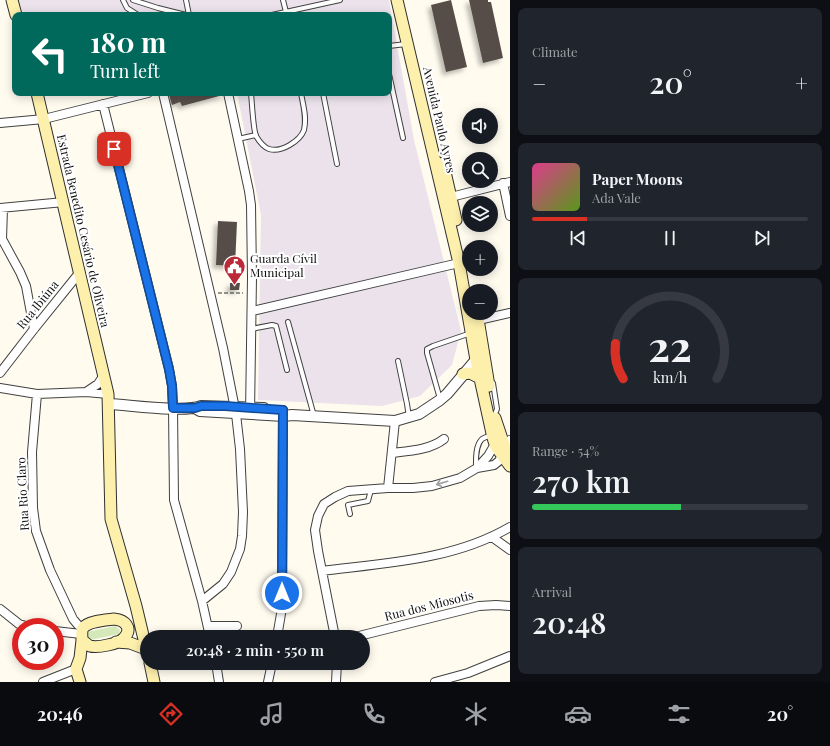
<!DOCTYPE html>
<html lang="en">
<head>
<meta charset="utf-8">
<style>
  body { margin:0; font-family:"Playfair Display",serif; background:#20242c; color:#f1f3f6; height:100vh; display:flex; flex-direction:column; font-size:15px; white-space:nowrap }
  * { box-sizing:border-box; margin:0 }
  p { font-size:13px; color:#9ea1a6 }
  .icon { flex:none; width:22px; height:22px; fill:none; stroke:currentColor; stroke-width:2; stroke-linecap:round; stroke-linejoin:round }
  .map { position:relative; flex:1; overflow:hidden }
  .details { display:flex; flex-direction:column; gap:8px; padding:8px; background:#0d0f14; width:320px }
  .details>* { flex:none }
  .hud { position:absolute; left:12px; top:12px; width:380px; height:84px; border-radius:8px; box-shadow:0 2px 10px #0003; background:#00695c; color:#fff; overflow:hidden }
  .tools { position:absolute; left:462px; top:108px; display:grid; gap:8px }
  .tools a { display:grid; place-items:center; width:36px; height:36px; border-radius:50%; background:#171b24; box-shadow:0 2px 10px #0003; font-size:20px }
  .speed { position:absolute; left:12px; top:618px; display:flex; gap:8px; font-size:20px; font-weight:700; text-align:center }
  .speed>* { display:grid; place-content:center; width:52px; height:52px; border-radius:50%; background:#171b24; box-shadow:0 2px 10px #0003; line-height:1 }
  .speed .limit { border:6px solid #d22; background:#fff; color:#111 }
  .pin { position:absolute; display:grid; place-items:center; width:34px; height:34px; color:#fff; margin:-17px; border-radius:8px; box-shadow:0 2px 6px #0006 }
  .me { position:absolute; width:44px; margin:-22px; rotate:0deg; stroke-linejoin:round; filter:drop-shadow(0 0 3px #0008) }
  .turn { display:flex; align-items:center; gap:14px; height:84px; padding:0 12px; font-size:18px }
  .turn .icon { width:52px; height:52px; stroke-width:2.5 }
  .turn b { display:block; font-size:28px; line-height:34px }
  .big { font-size:30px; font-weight:600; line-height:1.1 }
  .details .tile { flex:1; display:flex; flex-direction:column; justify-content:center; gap:6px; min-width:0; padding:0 14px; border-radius:8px; background:#20242c }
  .details .dial { align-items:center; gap:0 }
  .dial svg { height:104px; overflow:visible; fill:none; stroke:#363941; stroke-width:7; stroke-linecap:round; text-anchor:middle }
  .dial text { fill:#f1f3f6; stroke:none }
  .song { display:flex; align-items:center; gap:12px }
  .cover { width:48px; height:48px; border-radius:6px; background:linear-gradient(135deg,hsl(330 70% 55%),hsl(90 70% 35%)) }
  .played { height:4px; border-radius:2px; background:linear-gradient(90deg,#d93025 20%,#363941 20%) }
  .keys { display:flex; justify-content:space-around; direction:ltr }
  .heat { display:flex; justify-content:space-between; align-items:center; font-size:22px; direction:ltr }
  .charge { height:6px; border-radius:3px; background:linear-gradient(90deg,#34c759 54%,#363941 0) }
  .trip { position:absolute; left:140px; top:630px; width:230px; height:40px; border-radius:20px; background:#171b24; box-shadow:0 2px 10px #0003; font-weight:600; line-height:40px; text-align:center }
  .dock { display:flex; height:64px; justify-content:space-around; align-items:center; background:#090b0e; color:#9ea1a6 }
  .dock .icon { width:28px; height:28px }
  .dock .selected { color:#d93025 }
  .dock b { font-size:18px; color:#f1f3f6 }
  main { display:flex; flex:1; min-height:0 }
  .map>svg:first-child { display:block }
  .industrial { fill:#ebe2ec }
  .green { fill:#d4e8b9 }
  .building { fill:#564e4a; filter:url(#shadow) }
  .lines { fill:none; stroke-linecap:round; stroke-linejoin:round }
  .service-casing { stroke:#414141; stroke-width:6 }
  .minor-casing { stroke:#414141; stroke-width:10 }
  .tertiary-casing { stroke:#414141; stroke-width:12 }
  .secondary-casing { stroke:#303030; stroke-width:13 }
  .path { stroke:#303030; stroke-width:1; stroke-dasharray:4 2; stroke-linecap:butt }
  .service { stroke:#fff; stroke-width:4 }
  .minor { stroke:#fff; stroke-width:8 }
  .tertiary { stroke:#fff; stroke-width:10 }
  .secondary { stroke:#fdefac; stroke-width:11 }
  .oneway { stroke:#9f9f9f }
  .route-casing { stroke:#114b97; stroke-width:10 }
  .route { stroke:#1a73e8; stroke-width:7 }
  .labels { text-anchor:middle; stroke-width:4; stroke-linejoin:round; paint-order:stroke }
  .street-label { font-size:12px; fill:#0e0e0e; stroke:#fff }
  .poi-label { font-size:12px; fill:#0e0e0e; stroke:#fff; text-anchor:start }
</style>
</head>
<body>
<main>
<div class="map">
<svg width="510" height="682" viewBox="0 0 510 682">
  <defs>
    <filter id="shadow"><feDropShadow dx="-3.5" dy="3.5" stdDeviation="2" flood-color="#0004"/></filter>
  </defs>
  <rect width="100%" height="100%" fill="#fffbef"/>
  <!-- industrial -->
  <path class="industrial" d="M16,0H389L414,140L461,331L452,365L420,396L382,406L258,400L261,215L237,93H389V15H20Z"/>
  <!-- green -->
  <path class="green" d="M115,626L120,630L119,634L90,640L87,632Z"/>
  <!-- building -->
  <path class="building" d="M451,0L467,67L446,72L431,5Z
    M469,0H488V2H491L503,58L483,63Z
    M176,93H223V95L182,106L180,102L172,105L169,95Z
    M218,221L237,222L235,266L216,265Z
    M230,283H240L239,290H230Z"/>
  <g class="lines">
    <defs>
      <path id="service" d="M123,0L127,8L138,15
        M133,0L158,8L186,15
        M186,0L189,15
        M283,0L286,12
        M272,15L340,0
        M389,46L406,44
        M389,74L403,138
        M251,93C252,103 253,128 256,136C259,141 263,147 269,149C281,153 300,141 304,130C307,117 303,105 301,93
        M323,93L337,164
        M238,139L256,135
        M288,322L314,416
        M251,329L272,325L276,326L287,370
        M398,361L407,404L409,417
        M493,383L497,409L494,416
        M440,399L427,353V349L433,346L471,333
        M476,468C476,460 475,446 482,439C485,437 489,436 492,435
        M350,514L348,505L368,501L371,490"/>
      <path id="minor" d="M163,93L223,348L236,414L240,449L243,512L242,536L240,549L231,572L223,584L202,601
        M228,93L249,191L251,205L252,277L250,413
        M103,104L169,369L172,386L173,408L174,500L202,601L210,637
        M0,123L44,119L148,93
        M503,183L510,216
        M451,197L510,182
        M0,208L64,202
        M0,237L2,239L20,272L26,286L34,329
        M2,239L3,208
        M252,311L459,263
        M474,321L510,313
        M0,373L34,329L80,272
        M0,388L37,394L86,392L108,394
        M86,392L98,384L104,375
        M37,394L32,452L33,508L36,531L50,570L73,619L78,625L83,628
        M392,453C409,451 430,450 444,439
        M477,468L488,456L495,444L497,442
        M388,488L395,421
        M492,537L510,550
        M322,571C385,563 454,560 510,527
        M0,609L19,624L30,627
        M208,626H237
        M55,631L81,634
        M277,637L282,608L283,410
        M335,637L318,551L315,530L318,516L324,504L335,497L348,491L388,488H413L432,486L460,478L477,468L494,465L499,461L510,440
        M355,637L479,606L496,605L510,606
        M216,663L219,682
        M43,682L76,669
        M268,682L272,663
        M336,682L337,663
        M435,682L468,673L510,656"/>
      <path id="tertiary" d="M109,404C130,405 185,413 201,406L264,408
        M195,408L200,411L284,416L292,415L395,421L419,414L440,400L447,394L480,355"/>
      <path id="secondary" d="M12,0L16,15
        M397,0L459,263L476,360L493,438L496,447L510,466
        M37,93L108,394L111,519L136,606L147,652
        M443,163L456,220
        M477,313L489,386
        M463,374L470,373L480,378
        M495,418L505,448L506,460
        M114,619C125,620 133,628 124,638C119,644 97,648 90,646C87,645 85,642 82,640C82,636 81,631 83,628C88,621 107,620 114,619Z
        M116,642L130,643L146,649
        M150,663L154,682
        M80,682L76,669L80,658L82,640"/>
    </defs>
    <!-- service casing -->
    <use href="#service" class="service-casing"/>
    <!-- minor casing -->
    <use href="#minor" class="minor-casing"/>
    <!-- tertiary casing -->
    <use href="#tertiary" class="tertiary-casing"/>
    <!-- secondary casing -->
    <use href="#secondary" class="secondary-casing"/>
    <!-- path -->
    <path class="path" d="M218,293H243"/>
    <!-- service -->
    <use href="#service" class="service"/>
    <!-- minor -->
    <use href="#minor" class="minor"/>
    <!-- tertiary -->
    <use href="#tertiary" class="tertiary"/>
    <!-- secondary -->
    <use href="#secondary" class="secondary"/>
  </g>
  <!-- one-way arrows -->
  <defs><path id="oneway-shaft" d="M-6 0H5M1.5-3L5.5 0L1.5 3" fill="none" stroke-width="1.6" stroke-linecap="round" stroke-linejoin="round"/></defs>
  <use class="oneway" href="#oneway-shaft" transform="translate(442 483) rotate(164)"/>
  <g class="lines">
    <defs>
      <path id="route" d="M114,149L169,369L172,386L173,408H195L201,406H225L283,410L282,593"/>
    </defs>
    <!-- route casing -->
    <use href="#route" class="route-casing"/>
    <!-- route -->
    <use href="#route" class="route"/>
  </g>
  <!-- icons -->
  <defs>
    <symbol id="civic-pin" viewBox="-11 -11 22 30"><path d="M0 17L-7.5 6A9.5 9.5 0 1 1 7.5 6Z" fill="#bb2938" stroke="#fff"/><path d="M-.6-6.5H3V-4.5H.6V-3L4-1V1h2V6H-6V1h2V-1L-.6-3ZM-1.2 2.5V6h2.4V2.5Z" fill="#fff"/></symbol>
  </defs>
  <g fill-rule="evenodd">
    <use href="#civic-pin" x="222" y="254" width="25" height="34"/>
  </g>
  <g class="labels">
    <!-- street labels -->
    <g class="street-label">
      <text transform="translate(439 120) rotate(77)" y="4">Avenida Paulo Ayres</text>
      <text transform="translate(83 231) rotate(77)" y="4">Estrada Benedito Cesário de Oliveira</text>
      <text transform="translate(38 305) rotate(-51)" y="4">Rua Ibiúna</text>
      <text transform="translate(23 494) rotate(-93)" y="4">Rua Rio Claro</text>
      <text transform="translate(429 606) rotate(-14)" y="4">Rua dos Miosotis</text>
    </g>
    <!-- poi labels -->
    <g class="poi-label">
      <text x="250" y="263">Guarda Cívil<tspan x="250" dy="14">Municipal</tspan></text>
    </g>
  </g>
</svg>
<div class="tools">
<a><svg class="icon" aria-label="sound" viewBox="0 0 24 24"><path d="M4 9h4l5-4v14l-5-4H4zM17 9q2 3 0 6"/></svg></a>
<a><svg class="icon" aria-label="search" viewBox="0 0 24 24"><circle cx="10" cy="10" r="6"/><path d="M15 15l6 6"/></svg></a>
<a><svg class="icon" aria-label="layers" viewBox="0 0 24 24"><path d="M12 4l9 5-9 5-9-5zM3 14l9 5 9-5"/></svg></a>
<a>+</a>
<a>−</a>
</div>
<div class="speed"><div class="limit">30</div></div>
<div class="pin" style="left:114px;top:149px;background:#d93025"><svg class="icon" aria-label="arrive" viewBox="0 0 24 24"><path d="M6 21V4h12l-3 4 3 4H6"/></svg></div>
<svg class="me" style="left:282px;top:593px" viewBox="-20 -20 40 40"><circle r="17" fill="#1a73e8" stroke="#fff" stroke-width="3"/><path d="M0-11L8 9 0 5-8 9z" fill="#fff"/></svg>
<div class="trip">20:48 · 2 min · 550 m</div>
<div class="hud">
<div class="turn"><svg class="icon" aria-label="left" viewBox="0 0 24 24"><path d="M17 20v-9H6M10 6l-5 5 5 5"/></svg><div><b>180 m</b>Turn left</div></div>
</div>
</div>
<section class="details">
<div class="tile"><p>Climate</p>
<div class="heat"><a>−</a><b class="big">20°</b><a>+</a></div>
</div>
<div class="tile">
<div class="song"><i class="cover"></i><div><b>Paper Moons</b><p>Ada Vale</p></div></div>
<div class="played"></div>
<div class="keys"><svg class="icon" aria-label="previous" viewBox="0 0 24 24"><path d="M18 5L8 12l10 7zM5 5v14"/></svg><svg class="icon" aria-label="pause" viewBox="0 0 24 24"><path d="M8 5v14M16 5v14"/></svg><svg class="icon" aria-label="next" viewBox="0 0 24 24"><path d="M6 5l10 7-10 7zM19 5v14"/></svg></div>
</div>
<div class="tile dial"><svg viewBox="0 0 100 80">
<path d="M14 69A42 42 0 1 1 86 69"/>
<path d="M14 69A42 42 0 0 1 8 42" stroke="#d93025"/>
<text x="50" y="56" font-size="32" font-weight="700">22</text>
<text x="50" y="72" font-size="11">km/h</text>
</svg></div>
<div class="tile"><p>Range · 54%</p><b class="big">270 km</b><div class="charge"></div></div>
<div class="tile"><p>Arrival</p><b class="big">20:48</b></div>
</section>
</main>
<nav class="dock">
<b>20:46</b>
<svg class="icon selected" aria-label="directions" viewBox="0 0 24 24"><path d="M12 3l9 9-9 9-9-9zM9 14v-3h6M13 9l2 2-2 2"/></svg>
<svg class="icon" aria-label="music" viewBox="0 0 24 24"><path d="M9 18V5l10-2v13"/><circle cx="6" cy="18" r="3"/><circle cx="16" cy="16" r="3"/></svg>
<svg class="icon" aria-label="phone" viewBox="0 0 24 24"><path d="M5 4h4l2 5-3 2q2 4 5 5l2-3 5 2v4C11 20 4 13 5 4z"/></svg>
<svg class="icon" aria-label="climate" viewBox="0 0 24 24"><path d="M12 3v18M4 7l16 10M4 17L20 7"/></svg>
<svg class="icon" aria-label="car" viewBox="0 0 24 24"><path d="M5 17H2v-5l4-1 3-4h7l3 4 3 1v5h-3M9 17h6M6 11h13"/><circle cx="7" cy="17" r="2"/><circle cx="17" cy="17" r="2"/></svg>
<svg class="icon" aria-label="filters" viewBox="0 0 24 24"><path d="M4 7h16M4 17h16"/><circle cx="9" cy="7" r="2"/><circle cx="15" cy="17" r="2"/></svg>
<b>20°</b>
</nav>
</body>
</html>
